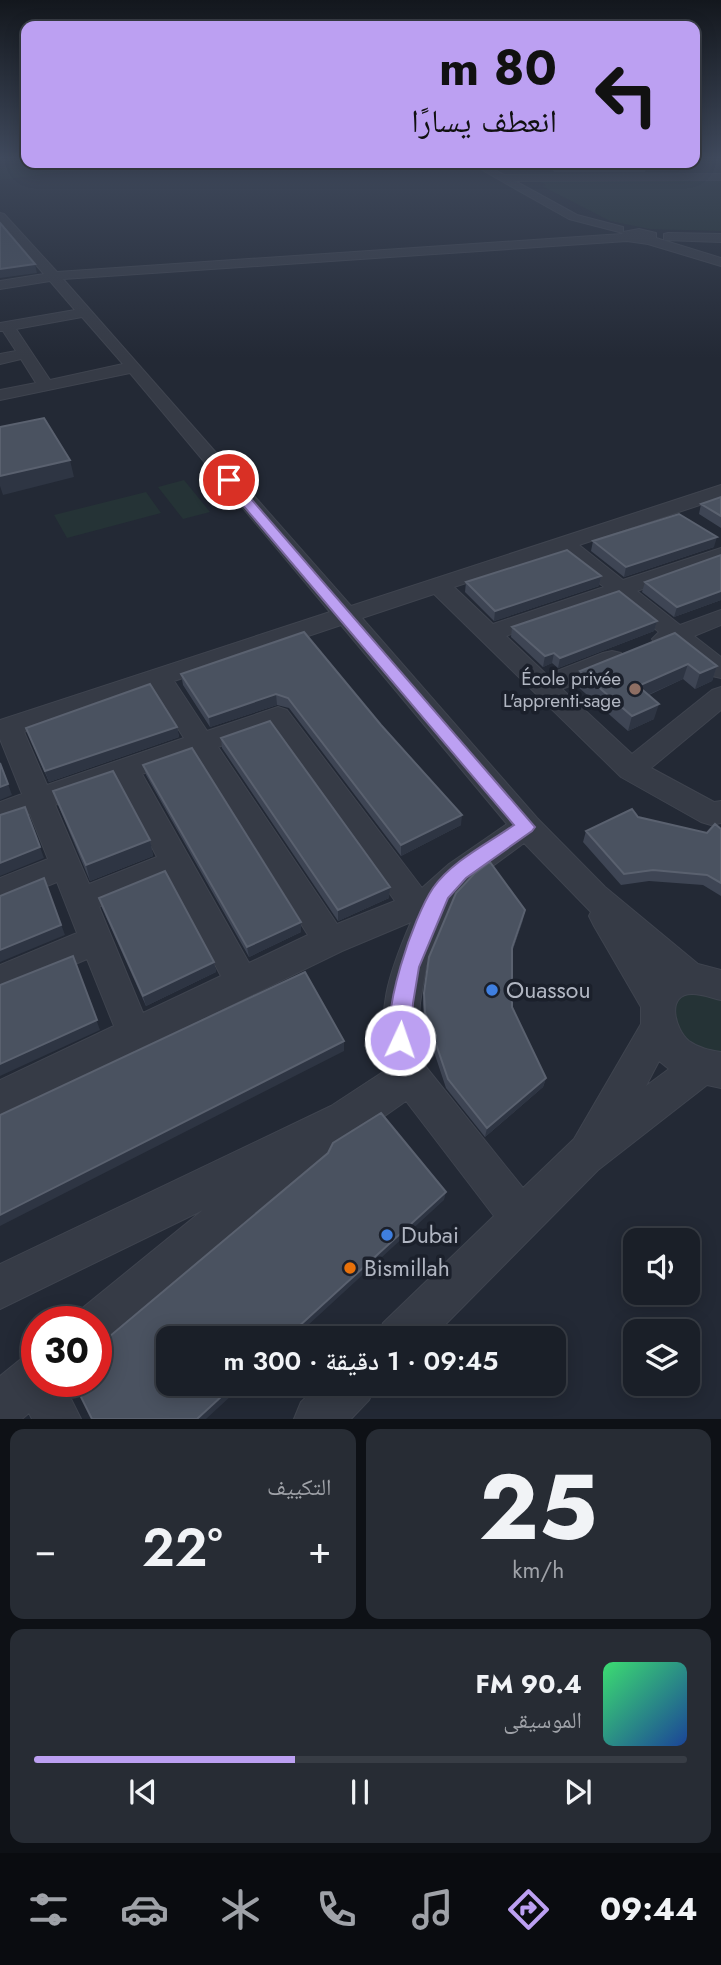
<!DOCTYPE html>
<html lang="ar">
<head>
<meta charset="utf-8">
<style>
  body { margin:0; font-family:Jost,"Noto Naskh Arabic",sans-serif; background:#272c34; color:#f1f3f6; direction:rtl; height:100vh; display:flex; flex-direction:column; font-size:26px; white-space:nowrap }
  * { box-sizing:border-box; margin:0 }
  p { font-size:23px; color:#9fa2a8 }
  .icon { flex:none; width:38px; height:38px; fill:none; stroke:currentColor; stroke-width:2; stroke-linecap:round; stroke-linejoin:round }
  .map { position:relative; height:1419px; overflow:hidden; direction:ltr }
  .side { display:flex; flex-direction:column; gap:10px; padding:10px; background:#0e1116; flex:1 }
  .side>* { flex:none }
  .guide { position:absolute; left:21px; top:21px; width:679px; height:147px; border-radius:14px; box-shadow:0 4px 18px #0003,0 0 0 2px #383d45; direction:rtl; background:#bca0f2; color:#111; overflow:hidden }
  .controls { position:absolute; left:623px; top:1228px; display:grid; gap:14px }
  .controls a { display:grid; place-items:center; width:77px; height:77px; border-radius:14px; background:#1a1f28; box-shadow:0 4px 18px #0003,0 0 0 2px #383d45; font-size:35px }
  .speed { position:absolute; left:21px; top:1306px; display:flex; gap:14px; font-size:35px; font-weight:700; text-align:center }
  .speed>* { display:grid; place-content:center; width:91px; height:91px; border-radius:50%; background:#1a1f28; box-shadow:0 4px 18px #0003,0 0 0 2px #383d45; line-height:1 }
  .speed .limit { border:10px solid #d22; background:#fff; color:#111 }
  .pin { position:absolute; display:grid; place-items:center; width:60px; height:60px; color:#fff; margin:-30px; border:4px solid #fff; border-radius:50%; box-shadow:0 2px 7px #0007 }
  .me { position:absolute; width:77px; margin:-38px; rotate:3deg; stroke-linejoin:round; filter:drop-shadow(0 0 5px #0008) }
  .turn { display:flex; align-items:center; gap:24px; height:147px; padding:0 28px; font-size:32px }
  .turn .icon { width:91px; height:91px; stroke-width:2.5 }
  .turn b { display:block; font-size:49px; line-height:60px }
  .big { font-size:52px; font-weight:600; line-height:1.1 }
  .side .card { flex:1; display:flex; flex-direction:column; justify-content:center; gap:10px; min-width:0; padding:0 24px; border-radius:14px; background:#272c34 }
  .side .dial { align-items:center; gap:0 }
  .dial b { font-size:91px; line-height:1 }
  .song { display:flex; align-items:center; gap:21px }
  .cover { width:84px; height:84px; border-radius:10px; background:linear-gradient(135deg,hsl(140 70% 55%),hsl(220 70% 35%)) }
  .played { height:7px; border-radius:4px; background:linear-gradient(90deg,#bca0f2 40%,#383d45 40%) }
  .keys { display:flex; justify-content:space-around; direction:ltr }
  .heat { display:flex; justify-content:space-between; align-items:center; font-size:38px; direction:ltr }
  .side .tiles { flex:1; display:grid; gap:10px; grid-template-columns:1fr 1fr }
  .card:last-child { grid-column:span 2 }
  .trip { position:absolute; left:156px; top:1326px; width:410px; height:70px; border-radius:14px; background:#1a1f28; box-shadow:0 4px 18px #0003,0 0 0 2px #383d45; font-weight:600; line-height:70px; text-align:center; direction:rtl }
  .tabs { display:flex; height:112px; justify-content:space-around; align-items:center; background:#0a0c10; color:#9fa2a8 }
  .tabs .icon { width:49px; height:49px }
  .tabs .selected { color:#bca0f2 }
  .tabs b { font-size:32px; color:#f1f3f6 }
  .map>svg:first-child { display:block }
  .green { fill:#253336 }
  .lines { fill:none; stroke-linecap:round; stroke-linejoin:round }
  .minor-casing { stroke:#3f444f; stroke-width:2 }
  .minor { fill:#363b46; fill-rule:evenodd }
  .wall { fill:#3e4554 }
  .shaded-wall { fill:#2e3543 }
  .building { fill:#4a5260; stroke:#5a616f; stroke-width:2 }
  .route { fill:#bca0f2; stroke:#7a689d; stroke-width:2 }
  .education-dot { fill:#8d6e63; stroke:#1b202b; stroke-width:2.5 }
  .shop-dot { fill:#3f7fe0; stroke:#1b202b; stroke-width:2.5 }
  .food-dot { fill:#e8710a; stroke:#1b202b; stroke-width:2.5 }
  .labels { text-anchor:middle; stroke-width:7; stroke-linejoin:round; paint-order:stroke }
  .poi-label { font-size:19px; fill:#b1b6c2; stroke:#1b202b; text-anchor:end }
  .near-poi-label { font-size:23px; fill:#b1b6c2; stroke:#1b202b; text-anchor:start }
</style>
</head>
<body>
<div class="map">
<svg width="721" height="1419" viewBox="0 0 721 1419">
  <rect width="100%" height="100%" fill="#232935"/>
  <!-- green -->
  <path class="green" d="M33,163H133L0,180V167Z
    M721,178V231L650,229L610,221L542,186L546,185L536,179Z
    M184,480L210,512L183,519L158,487Z
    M146,492L161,513L67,538L54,515Z
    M683,992L721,997V1059L686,1049L669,1006Z"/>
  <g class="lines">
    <defs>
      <path id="minor" d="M470,163H482L504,175L721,174V180L515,181L577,215L623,227V232L639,229L656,233V238L721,258V266L648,244L627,241L63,279L351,606L721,485V498L579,545L623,580L721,548V561L637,591L680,625L721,610V625L694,636L721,657V678L712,676L673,644L664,647L655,644L652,639L659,632L617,598L506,636L547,675L603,653L612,651L621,653L624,659L621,665L562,689L632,754L712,690L721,687V710L651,768L714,802L721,801V823L711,825L701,822L621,777L434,594L362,618L537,818L605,887L698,964L721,970V1000C712,998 702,994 693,994C665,993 675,1030 689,1041C699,1048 709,1050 721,1052V1088L707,1085L598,1170L431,1339H377L383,1323L494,1216L406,1101L359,1134L332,1147L327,1160L112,1342L96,1348V1321H76L80,1310L203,1210L0,1309V1264L331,1106L389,1068C375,1012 389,973 411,922L342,951L0,1118V1080L114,1026L87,959L0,996V965L77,933L57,882L0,905V878L48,859L30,814L0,824V802L22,794L0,739V720L330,612L130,373L0,400V390L36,383L21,359L0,364V354L16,351L3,331H0V323L75,310L50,281L0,289V281L44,274L0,223V213L4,214L57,272L622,234L623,233L569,219ZM82,317L123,364L50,380L16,329ZM560,552L604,587L493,624L454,587ZM341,625L507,824L449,864L422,888L287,710L278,707L207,731L174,681ZM153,689L184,738L47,785L24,732ZM272,728L395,901L337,924L218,747ZM195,755L308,935L249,963L142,774ZM118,783L157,857L89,884L55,805ZM524,843L591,912L589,916L594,926L641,1007V1024L574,1139L523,1188L426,1067L418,1040L420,1003L426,966L453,902L471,882ZM169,878L221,976L143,1013L99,907ZM659,1061L669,1069L646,1086Z
        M668,233L721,234V242L664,240V234Z
        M37,1352V1381H62L81,1419H32L29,1413L22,1419H0V1376L21,1359Z
        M320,1384H376L369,1400L351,1419H294L301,1402Z"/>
    </defs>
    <!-- minor casing -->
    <use href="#minor" class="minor-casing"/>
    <!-- minor -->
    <use href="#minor" class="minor"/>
  </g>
  <!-- wall -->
  <path class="wall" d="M517,163H645L646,164L645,172H554L552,168H519Z
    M721,497V528L699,514L701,504Z
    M593,541L714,547L624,577L591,551Z
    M721,555V600L674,617L642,592L645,582Z
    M601,576L599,586L494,621L465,592L466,582Z
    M657,621L654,631L558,668L552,663L543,667L511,637L512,627Z
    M304,632L461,825L401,856L289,708L277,705L210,727L183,685L181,674Z
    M675,633L717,666L712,681L695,689L683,679L649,695L654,719L628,731L577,686L580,671Z
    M177,727L179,737L49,782L26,728Z
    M221,738L389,898L338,921L222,748Z
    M143,765L301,932L249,957L146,775Z
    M53,791L150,840L153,856L90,881L59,807Z
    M638,817L707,833L721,829V896L703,885L649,881L621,885L583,842L586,831Z
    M99,898L214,962L216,972L146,1006L102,908Z
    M523,920L512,952V1007L546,1078L543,1087L485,1137L446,1088L424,1022L423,1003L424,993Z"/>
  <!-- shaded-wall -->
  <path class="shaded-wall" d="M35,264L37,273L0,278V269Z
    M70,460L74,477L3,495L0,486V476Z
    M717,537L714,547L624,577L626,567Z
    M601,576L599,586L494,621L495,611Z
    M721,591V600L674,617L677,607Z
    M657,621L654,631L558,668L560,658Z
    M554,653L552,663L543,667L545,656Z
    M688,664L683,679L634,701L638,686Z
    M717,666L712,681L695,689L700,673Z
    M276,694L277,705L210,727L209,717Z
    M659,704L654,719L628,731L632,716Z
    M177,727L179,737L49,782L45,771Z
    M0,762L12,795L0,800Z
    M462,815L461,825L401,856V845Z
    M150,840L153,856L90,881L86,865Z
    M40,847L44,858L0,876V863Z
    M44,878L65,935L0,962V950Z
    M390,887L389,898L338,921V910Z
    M525,910L523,920L510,958L512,948Z
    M301,922V932L249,957L247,947Z
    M73,956L100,1030L0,1076V1064Z
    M214,962L216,972L146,1006L143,996Z
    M344,1041V1051L0,1226V1215Z
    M546,1078L543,1087L485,1137L487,1128Z
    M446,1192L444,1200L293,1339H285Z
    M235,1384H244L206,1419H197Z"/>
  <!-- building -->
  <path class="building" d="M554,163H645L646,164L555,165Z
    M0,223L35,264L0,269Z
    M44,418L70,460L0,476V427Z
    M721,497V516L701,504Z
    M679,514L717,537L626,567L593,541Z
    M567,550L601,576L495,611L466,582Z
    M721,555V591L677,607L645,582Z
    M619,591L657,621L560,658L554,653L545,656L512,627Z
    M304,632L381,725L462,815L401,845L288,698L276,694L209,717L181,674Z
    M675,633L717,666L700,673L688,664L638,686L659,704L632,716L580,671Z
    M150,684L177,727L45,771L26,728Z
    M270,721L390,887L338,910L221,738Z
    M192,748L301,922L247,947L143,765Z
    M0,763L8,784L0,787Z
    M113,771L150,840L86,865L53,791Z
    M25,807L40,847L0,863V815Z
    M632,809L638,817L707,833L715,824L721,829V883L707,875L653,870L624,874L586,831Z
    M490,862L525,910L512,948V1007L546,1078L487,1128L448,1079L425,1012L424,993L429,957L456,893L474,874Z
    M165,871L214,962L143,996L99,898Z
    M44,878L61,925L0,950V896Z
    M73,956L97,1020L0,1064V985Z
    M305,972L344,1041L0,1215V1115Z
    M381,1113L446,1192L285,1339H168V1384H235L197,1419H92L73,1381H96V1342L109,1337L328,1153L333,1143Z"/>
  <!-- sky -->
  <linearGradient id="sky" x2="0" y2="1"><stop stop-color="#13171d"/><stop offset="0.44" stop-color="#3f495c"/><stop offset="1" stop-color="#3f495c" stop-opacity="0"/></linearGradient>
  <rect width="721" height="358" fill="url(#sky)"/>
  <!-- route -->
  <path class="route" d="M229,477L233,478L535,827L532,831L466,878L448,898L419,967L413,1003L411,1040L408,1047L400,1050L393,1047C379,1015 414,916 433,888C452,861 487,844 514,825L224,483V478Z"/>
  <!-- markers -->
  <circle class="education-dot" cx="635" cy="689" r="7"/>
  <g class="shop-dot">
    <circle cx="492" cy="990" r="7"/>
    <circle cx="387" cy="1235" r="7"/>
  </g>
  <circle class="food-dot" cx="350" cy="1268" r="7"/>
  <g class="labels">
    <!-- poi labels -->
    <g class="poi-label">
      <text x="621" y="685">École privée<tspan x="621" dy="22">L'apprenti-sage</tspan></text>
    </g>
    <!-- near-poi labels -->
    <g class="near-poi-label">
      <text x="506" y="998">Ouassou</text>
      <text x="401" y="1243">Dubai</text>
      <text x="364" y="1276">Bismillah</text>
    </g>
  </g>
</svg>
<div class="controls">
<a><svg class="icon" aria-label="sound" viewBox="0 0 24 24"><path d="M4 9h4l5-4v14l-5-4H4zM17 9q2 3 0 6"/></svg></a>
<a><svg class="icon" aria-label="layers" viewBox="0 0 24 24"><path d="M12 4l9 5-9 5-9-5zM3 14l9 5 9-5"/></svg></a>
</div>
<div class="speed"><div class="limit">30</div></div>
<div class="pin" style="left:229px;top:480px;background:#d93025"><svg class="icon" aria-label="arrive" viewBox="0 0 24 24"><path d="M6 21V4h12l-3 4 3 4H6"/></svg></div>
<svg class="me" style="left:400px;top:1040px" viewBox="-20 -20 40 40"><circle r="17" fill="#bca0f2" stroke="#fff" stroke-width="3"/><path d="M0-11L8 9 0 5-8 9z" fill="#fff"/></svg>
<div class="trip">09:45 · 1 دقيقة · 300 m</div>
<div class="guide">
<div class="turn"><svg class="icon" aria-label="left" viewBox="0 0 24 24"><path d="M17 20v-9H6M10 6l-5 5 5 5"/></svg><div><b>80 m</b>انعطف يسارًا</div></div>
</div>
</div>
<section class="side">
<div class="tiles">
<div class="card dial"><b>25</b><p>km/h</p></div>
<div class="card"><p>التكييف</p>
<div class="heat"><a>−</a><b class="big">22°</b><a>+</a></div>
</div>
<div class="card">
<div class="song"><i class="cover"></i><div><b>90.4 FM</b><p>الموسيقى</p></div></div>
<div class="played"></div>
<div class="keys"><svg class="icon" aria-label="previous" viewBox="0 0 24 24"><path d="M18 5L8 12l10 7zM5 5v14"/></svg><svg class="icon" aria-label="pause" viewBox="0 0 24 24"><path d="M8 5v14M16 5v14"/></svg><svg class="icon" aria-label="next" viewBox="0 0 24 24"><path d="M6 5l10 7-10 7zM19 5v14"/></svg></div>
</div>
</div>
</section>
<nav class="tabs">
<b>09:44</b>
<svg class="icon selected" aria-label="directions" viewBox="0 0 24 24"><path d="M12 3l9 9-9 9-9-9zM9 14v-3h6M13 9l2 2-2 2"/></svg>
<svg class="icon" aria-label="music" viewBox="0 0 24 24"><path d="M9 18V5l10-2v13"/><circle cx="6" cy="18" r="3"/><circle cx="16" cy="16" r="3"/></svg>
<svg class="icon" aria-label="phone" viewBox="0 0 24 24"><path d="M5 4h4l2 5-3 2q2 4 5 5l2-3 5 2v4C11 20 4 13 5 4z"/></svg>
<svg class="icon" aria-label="climate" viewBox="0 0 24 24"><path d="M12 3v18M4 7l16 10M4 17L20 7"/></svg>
<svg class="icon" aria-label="car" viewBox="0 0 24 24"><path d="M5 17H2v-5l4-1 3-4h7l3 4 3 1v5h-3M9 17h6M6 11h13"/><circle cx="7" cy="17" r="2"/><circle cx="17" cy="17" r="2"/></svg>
<svg class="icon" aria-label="filters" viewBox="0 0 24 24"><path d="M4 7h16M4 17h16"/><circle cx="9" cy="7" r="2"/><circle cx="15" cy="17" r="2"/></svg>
</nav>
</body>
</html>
